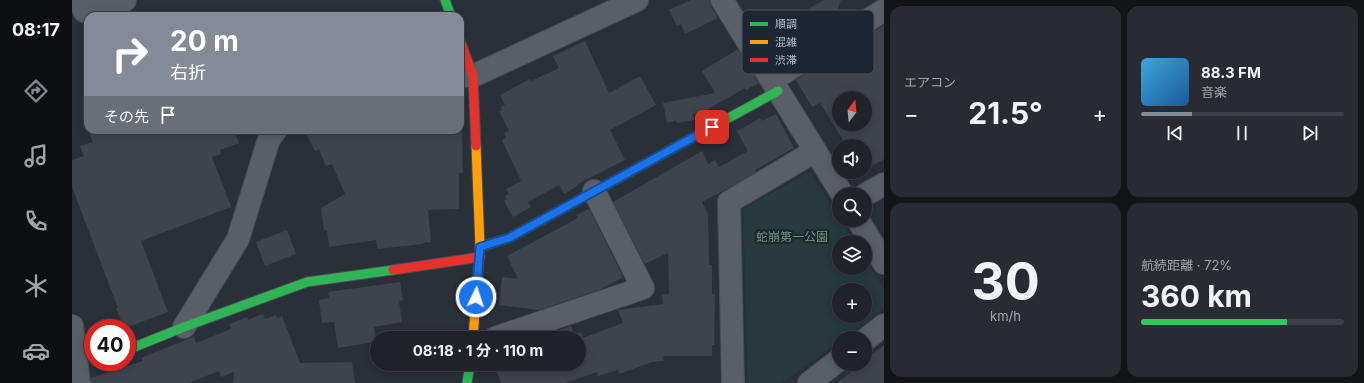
<!DOCTYPE html>
<html lang="ja">
<head>
<meta charset="utf-8">
<style>
  body { margin:0; font-family:Inter,"Noto Sans JP",sans-serif; background:#282c32; color:#f1f3f6; height:100vh; display:flex; flex-direction:column; font-size:15px; white-space:nowrap }
  * { box-sizing:border-box; margin:0 }
  p { font-size:13px; color:#a2a4a8 }
  .icon { flex:none; width:22px; height:22px; fill:none; stroke:currentColor; stroke-width:2; stroke-linecap:round; stroke-linejoin:round }
  .map { position:relative; flex:1; overflow:hidden }
  .panel { display:flex; flex-direction:column; gap:6px; padding:6px; background:#121417; width:480px }
  .panel>* { flex:none }
  .banner { position:absolute; left:12px; top:12px; width:380px; height:122px; border-radius:12px; box-shadow:0 2px 10px #0003,0 0 0 1px #3d4147; background:#848b96; color:#fff; overflow:hidden }
  .needle { width:26px; rotate:16deg }
  .controls { position:absolute; left:760px; top:91px; display:grid; gap:8px }
  .controls a { display:grid; place-items:center; width:40px; height:40px; border-radius:50%; background:#20242a; box-shadow:0 2px 10px #0003,0 0 0 1px #3d4147; font-size:20px }
  .speed { position:absolute; left:12px; top:319px; display:flex; gap:8px; font-size:20px; font-weight:700; text-align:center }
  .speed>* { display:grid; place-content:center; width:52px; height:52px; border-radius:50%; background:#20242a; box-shadow:0 2px 10px #0003,0 0 0 1px #3d4147; line-height:1 }
  .speed .limit { border:6px solid #d22; background:#fff; color:#111 }
  .pin { position:absolute; display:grid; place-items:center; width:34px; height:34px; color:#fff; margin:-17px; border-radius:8px; box-shadow:0 2px 6px #0006 }
  .me { position:absolute; width:44px; margin:-22px; rotate:4deg; stroke-linejoin:round; filter:drop-shadow(0 0 3px #0008) }
  .turn { display:flex; align-items:center; gap:14px; height:84px; padding:0 20px; font-size:18px }
  .turn .icon { width:52px; height:52px; stroke-width:2.5 }
  .turn b { display:block; font-size:28px; line-height:34px }
  .then { display:flex; align-items:center; height:38px; padding:0 20px; background:#0003; gap:8px; font-size:15px }
  .big { font-size:30px; font-weight:700; line-height:1.1 }
  .panel .widget { flex:1; display:flex; flex-direction:column; justify-content:center; gap:6px; min-width:0; padding:0 14px; border-radius:12px; background:#282c32 }
  .panel .dial { align-items:center; gap:0 }
  .dial b { font-size:52px; line-height:1 }
  .song { display:flex; align-items:center; gap:12px }
  .cover { width:48px; height:48px; border-radius:6px; background:linear-gradient(135deg,hsl(200 70% 55%),hsl(210 70% 35%)) }
  .played { height:4px; border-radius:2px; background:linear-gradient(90deg,#848b96 25%,#3d4147 25%) }
  .keys { display:flex; justify-content:space-around; direction:ltr }
  .heat { display:flex; justify-content:space-between; align-items:center; font-size:22px; direction:ltr }
  .charge { height:6px; border-radius:3px; background:linear-gradient(90deg,#34c759 72%,#3d4147 0) }
  .panel .tiles { flex:1; display:grid; gap:6px; grid-template-columns:repeat(2,1fr) }
  .trip { position:absolute; left:298px; top:331px; width:216px; height:40px; border-radius:20px; background:#20242a; box-shadow:0 2px 10px #0003,0 0 0 1px #3d4147; font-weight:700; line-height:40px; text-align:center }
  main { display:flex; flex:1; min-height:0 }
  .menu { display:flex; flex-direction:column; width:72px; justify-content:space-around; align-items:center; background:#0d0e11; color:#a2a4a8 }
  .menu .icon { width:28px; height:28px }
  .menu .active { color:#848b96 }
  .menu b { font-size:18px; color:#f1f3f6 }
  .map>svg:first-child { display:block }
  .green { fill:#273a3e; fill-rule:evenodd }
  .building { fill:#3f444c; fill-rule:evenodd }
  .lines { fill:none; stroke-linecap:round; stroke-linejoin:round }
  .street-casing { stroke:#484c55; stroke-width:24 }
  .fast-casing { stroke:#484c55; stroke-width:11 }
  .slow-casing { stroke:#484c55; stroke-width:11 }
  .jam-casing { stroke:#484c55; stroke-width:11 }
  .street { stroke:#5a5e66; stroke-width:22 }
  .fast { stroke:#30b455; stroke-width:9 }
  .slow { stroke:#ff9f0a; stroke-width:9 }
  .jam { stroke:#e5322d; stroke-width:9 }
  .route-casing { stroke:#114b97; stroke-width:10 }
  .route { stroke:#1a73e8; stroke-width:7 }
  .labels { text-anchor:middle; stroke-width:4; stroke-linejoin:round; paint-order:stroke }
  .park-label { font-size:12px; fill:#6b9a76; stroke:#1d2633 }
  .key { fill:#1d2633; stroke:#4a5360; stroke-width:1 }
  .key-label { font-size:11px; fill:#b4bcc9 }
</style>
</head>
<body>
<main>
<nav class="menu">
<b>08:17</b>
<svg class="icon active" aria-label="directions" viewBox="0 0 24 24"><path d="M12 3l9 9-9 9-9-9zM9 14v-3h6M13 9l2 2-2 2"/></svg>
<svg class="icon" aria-label="music" viewBox="0 0 24 24"><path d="M9 18V5l10-2v13"/><circle cx="6" cy="18" r="3"/><circle cx="16" cy="16" r="3"/></svg>
<svg class="icon" aria-label="phone" viewBox="0 0 24 24"><path d="M5 4h4l2 5-3 2q2 4 5 5l2-3 5 2v4C11 20 4 13 5 4z"/></svg>
<svg class="icon" aria-label="climate" viewBox="0 0 24 24"><path d="M12 3v18M4 7l16 10M4 17L20 7"/></svg>
<svg class="icon" aria-label="car" viewBox="0 0 24 24"><path d="M5 17H2v-5l4-1 3-4h7l3 4 3 1v5h-3M9 17h6M6 11h13"/><circle cx="7" cy="17" r="2"/><circle cx="17" cy="17" r="2"/></svg>
</nav>
<div class="map">
<svg width="812" height="383" viewBox="0 0 812 383">
  <rect width="100%" height="100%" fill="#2a3038"/>
  <!-- green -->
  <path class="green" d="M738,172L767,218V220H768L782,242H767V268H793V259L812,289V309L772,338H767V342L710,383H676L671,209ZM767,290H793V316H767Z"/>
  <!-- building -->
  <path class="building" d="M619,0H638L639,7L646,18L613,34L609,24L605,26L597,10Z
    M752,0H769L759,27L760,28L719,53L715,46L699,55L687,37Z
    M812,25V159L793,170V146H775L748,103L740,107L724,80ZM767,98H793V124H767Z
    M513,41L537,93L568,76L584,105L538,130L553,160L506,184L507,185L492,194L487,185L456,202L459,207L441,217L432,201L435,199L433,196L437,194L434,189L449,181L430,140L434,138L432,133L437,131L427,111L430,110L429,107L433,105L428,95L458,79L459,81L487,68L481,56Z
    M666,49L687,83L674,90L673,88L631,112L621,114L622,120L605,123L604,121L595,123L591,103L643,93L630,71Z
    M704,114L722,148L683,170L684,172L662,185L630,202L636,214L637,265H640V294H643L642,345H640V356H591L592,361L580,362L547,374L546,370L526,376L525,372L494,383H429L422,364H507V338H466L499,326L502,335L509,332L511,338L551,323L546,310L591,304L590,295L597,294L596,253L573,264L541,202L630,151L636,164L643,160L647,167L676,151L665,131L689,118L690,121Z
    M16,130H162L167,143L148,150L149,154L140,157L159,207L69,241L96,312L53,328H52L44,308H46L0,187V160L12,156L8,146L21,142Z
    M232,130H390L391,173H387V209L356,210L359,242L351,243V244L306,249L304,240L257,247L255,230H252L249,208L273,194L260,164L254,166L247,149L243,151Z
    M517,209L550,275L549,276L550,278L527,290L467,310L427,305L430,277L446,279L435,256L506,218L504,215Z
    M215,230L224,254L193,266L184,242Z
    M328,282L331,300L327,301L330,322L302,327L304,340L302,341V342L266,348L262,322L250,323L247,300L257,298L256,292Z
    M191,314L193,319L204,315L205,318L210,316L228,363L280,362L283,383H161L162,372L149,377L147,371L116,383H19V378L71,361L69,358L116,339L122,337L124,343L159,329L158,324L175,317L176,320Z
    M812,345V383H765L789,364H793V360Z"/>
  <g class="lines">
    <defs>
      <path id="street" d="M8,0L12,11L53,0
        M650,0L770,194
        M388,76H401L565,0
        M700,80L812,10
        M793,195L812,184
        M786,220L812,263
        M0,326L7,383
        M112,327L166,239L197,139L204,130
        M423,338L571,288L522,191
        M793,340L812,325
        M661,383L657,202L743,151
        M737,383L767,360"/>
      <path id="fast" d="M373,0L379,16
        M408,247L437,238L706,91
        M55,350L112,327L235,282L321,270
        M395,383L398,364"/>
      <path id="slow" d="M401,338L408,247L404,146"/>
      <path id="jam" d="M388,40L401,76L404,146
        M321,270L408,257"/>
    </defs>
    <!-- street casing -->
    <use href="#street" class="street-casing"/>
    <!-- fast casing -->
    <use href="#fast" class="fast-casing"/>
    <!-- slow casing -->
    <use href="#slow" class="slow-casing"/>
    <!-- jam casing -->
    <use href="#jam" class="jam-casing"/>
    <!-- street -->
    <use href="#street" class="street"/>
    <!-- fast -->
    <use href="#fast" class="fast"/>
    <!-- slow -->
    <use href="#slow" class="slow"/>
    <!-- jam -->
    <use href="#jam" class="jam"/>
  </g>
  <g class="lines">
    <defs>
      <path id="route" d="M404,297L408,247L437,238L640,127"/>
    </defs>
    <!-- route casing -->
    <use href="#route" class="route-casing"/>
    <!-- route -->
    <use href="#route" class="route"/>
  </g>
  <g class="labels">
    <!-- park labels -->
    <g class="park-label">
      <text x="720" y="241">蛇崩第一公園</text>
    </g>
  </g>
  <!-- legend -->
  <rect x="670" y="10" width="132" height="64" rx="6" class="key"/>
  <rect x="678" y="22" width="18" height="4" fill="#30b455"/>
  <rect x="678" y="40" width="18" height="4" fill="#ff9f0a"/>
  <rect x="678" y="58" width="18" height="4" fill="#e5322d"/>
  <g class="key-label">
    <text x="703" y="28">順調</text>
    <text x="703" y="46">混雑</text>
    <text x="703" y="64">渋滞</text>
  </g>
</svg>
<div class="controls">
<a><svg class="needle" viewBox="-14 -14 28 28"><path d="M0-13l5 13h-10z" fill="#e53935"/><path d="M0 13l5-13h-10z" fill="#a2a4a8"/></svg></a>
<a><svg class="icon" aria-label="sound" viewBox="0 0 24 24"><path d="M4 9h4l5-4v14l-5-4H4zM17 9q2 3 0 6"/></svg></a>
<a><svg class="icon" aria-label="search" viewBox="0 0 24 24"><circle cx="10" cy="10" r="6"/><path d="M15 15l6 6"/></svg></a>
<a><svg class="icon" aria-label="layers" viewBox="0 0 24 24"><path d="M12 4l9 5-9 5-9-5zM3 14l9 5 9-5"/></svg></a>
<a>+</a>
<a>−</a>
</div>
<div class="speed"><div class="limit">40</div></div>
<div class="pin" style="left:640px;top:127px;background:#d93025"><svg class="icon" aria-label="arrive" viewBox="0 0 24 24"><path d="M6 21V4h12l-3 4 3 4H6"/></svg></div>
<svg class="me" style="left:404px;top:297px" viewBox="-20 -20 40 40"><circle r="17" fill="#1a73e8" stroke="#fff" stroke-width="3"/><path d="M0-11L8 9 0 5-8 9z" fill="#fff"/></svg>
<div class="trip">08:18 · 1 分 · 110 m</div>
<div class="banner">
<div class="turn"><svg class="icon" aria-label="right" viewBox="0 0 24 24"><path d="M7 20v-9h11M14 6l5 5-5 5"/></svg><div><b>20 m</b>右折</div></div>
<div class="then">その先<svg class="icon" aria-label="arrive" viewBox="0 0 24 24"><path d="M6 21V4h12l-3 4 3 4H6"/></svg></div>
</div>
</div>
<section class="panel">
<div class="tiles">
<div class="widget"><p>エアコン</p>
<div class="heat"><a>−</a><b class="big">21.5°</b><a>+</a></div>
</div>
<div class="widget">
<div class="song"><i class="cover"></i><div><b>88.3 FM</b><p>音楽</p></div></div>
<div class="played"></div>
<div class="keys"><svg class="icon" aria-label="previous" viewBox="0 0 24 24"><path d="M18 5L8 12l10 7zM5 5v14"/></svg><svg class="icon" aria-label="pause" viewBox="0 0 24 24"><path d="M8 5v14M16 5v14"/></svg><svg class="icon" aria-label="next" viewBox="0 0 24 24"><path d="M6 5l10 7-10 7zM19 5v14"/></svg></div>
</div>
<div class="widget dial"><b>30</b><p>km/h</p></div>
<div class="widget"><p>航続距離 · 72%</p><b class="big">360 km</b><div class="charge"></div></div>
</div>
</section>
</main>
</body>
</html>
